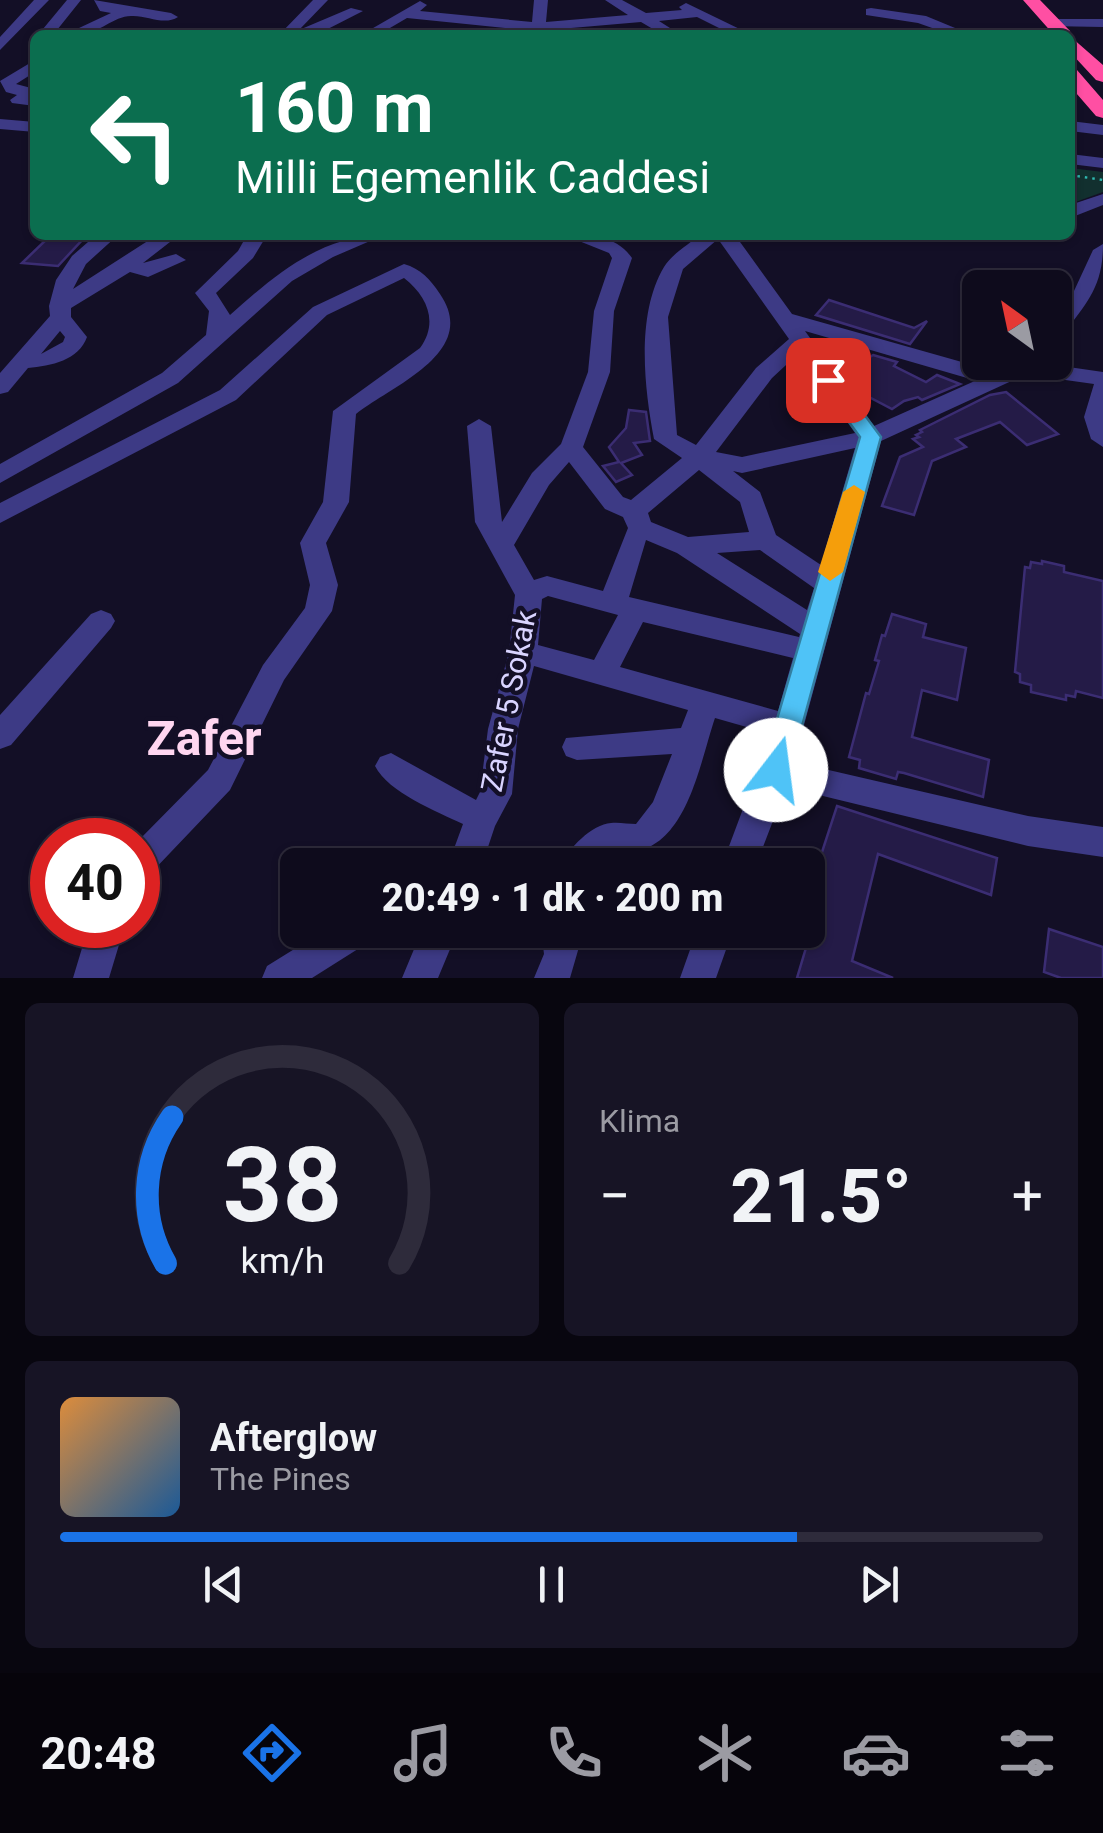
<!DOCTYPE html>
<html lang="tr">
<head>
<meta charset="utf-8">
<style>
  body { margin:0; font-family:Roboto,sans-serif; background:#171425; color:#f1f3f6; height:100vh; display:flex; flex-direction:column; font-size:38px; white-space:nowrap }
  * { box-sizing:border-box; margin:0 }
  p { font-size:32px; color:#9b9ba3 }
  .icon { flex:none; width:55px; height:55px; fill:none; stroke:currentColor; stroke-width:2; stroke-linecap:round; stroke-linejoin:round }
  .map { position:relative; height:978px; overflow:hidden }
  .side { display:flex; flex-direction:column; gap:25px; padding:25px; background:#08060f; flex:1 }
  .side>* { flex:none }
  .guide { position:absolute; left:30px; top:30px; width:1045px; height:210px; border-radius:15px; box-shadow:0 2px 8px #0004,0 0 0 2px #2e2b3b; background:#0b6e4f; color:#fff; overflow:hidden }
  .needle { width:65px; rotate:327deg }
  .tools { position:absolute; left:962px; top:270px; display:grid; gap:20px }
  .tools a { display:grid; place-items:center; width:110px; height:110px; border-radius:15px; background:#0e0b1c; box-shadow:0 2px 8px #0004,0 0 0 2px #2e2b3b; font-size:50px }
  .speed { position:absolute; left:30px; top:818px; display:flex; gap:20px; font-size:50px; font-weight:700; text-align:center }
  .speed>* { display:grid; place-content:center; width:130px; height:130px; border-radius:50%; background:#0e0b1c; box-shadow:0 2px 8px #0004,0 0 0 2px #2e2b3b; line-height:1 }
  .speed .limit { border:15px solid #d22; background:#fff; color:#111 }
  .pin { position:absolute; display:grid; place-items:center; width:85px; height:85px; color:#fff; margin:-42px; border-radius:20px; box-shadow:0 5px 15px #0006 }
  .me { position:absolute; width:110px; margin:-55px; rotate:15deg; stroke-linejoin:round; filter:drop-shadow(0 0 8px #0008) }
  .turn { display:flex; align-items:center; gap:35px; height:210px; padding:0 40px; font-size:45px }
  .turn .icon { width:130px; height:130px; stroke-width:2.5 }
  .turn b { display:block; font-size:70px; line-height:85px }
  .big { font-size:75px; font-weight:800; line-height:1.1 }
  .side .widget { flex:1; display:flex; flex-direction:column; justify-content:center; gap:15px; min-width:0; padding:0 35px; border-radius:15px; background:#171425 }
  .side .dial { align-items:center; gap:0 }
  .dial svg { height:260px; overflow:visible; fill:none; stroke:#2e2b3b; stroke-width:7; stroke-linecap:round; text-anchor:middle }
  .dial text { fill:#f1f3f6; stroke:none }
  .song { display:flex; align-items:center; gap:30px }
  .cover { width:120px; height:120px; border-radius:15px; background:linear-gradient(135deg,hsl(30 70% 55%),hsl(210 70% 35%)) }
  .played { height:10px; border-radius:5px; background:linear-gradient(90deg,#1a73e8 75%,#2e2b3b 75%) }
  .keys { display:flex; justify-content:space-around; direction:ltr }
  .heat { display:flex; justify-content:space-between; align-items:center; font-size:55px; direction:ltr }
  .side .tiles { flex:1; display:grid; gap:25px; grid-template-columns:1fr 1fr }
  .widget:last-child { grid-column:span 2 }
  .trip { position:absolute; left:280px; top:848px; width:545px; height:100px; border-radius:15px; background:#0e0b1c; box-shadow:0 2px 8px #0004,0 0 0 2px #2e2b3b; font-weight:800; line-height:100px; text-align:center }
  .menu { display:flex; height:160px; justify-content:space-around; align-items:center; background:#06040b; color:#9b9ba3 }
  .menu .icon { width:70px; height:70px }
  .menu .active { color:#1a73e8 }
  .menu b { font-size:45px; color:#f1f3f6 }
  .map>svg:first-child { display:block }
  .green { fill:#12302f }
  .building { fill:#241b47; stroke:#3b2d73; stroke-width:2.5 }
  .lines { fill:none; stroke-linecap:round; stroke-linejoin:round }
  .path { stroke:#2fb8b0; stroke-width:2.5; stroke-dasharray:2.5 5; stroke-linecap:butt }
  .minor { fill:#3d3a85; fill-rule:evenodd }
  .highway { fill:#ff4fa3; fill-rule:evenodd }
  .route { fill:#4fc3f7; stroke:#337fa1; stroke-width:2.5 }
  .slow { fill:#f59e0b }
  .labels { text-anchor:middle; stroke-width:9; stroke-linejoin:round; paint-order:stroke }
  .street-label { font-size:30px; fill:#d9d4ff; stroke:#130f26 }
  .near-district-label { font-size:48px; font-weight:bold; fill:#ffd6f0; stroke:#130f26 }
</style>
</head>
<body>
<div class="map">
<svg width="1103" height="978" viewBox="0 0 1103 978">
  <rect width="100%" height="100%" fill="#130f26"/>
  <!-- green -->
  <path class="green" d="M1070,168L1103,172V192L1070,204Z"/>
  <!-- building -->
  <path class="building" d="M50,236L84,238L58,266L22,263Z
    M829,300L914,328L927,321L910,344L816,315Z
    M873,355L897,362L894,366L926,382L937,375L960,384L922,400L918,397L904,401L892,409L850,387L842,375Z
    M1006,392L1058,434L1027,445L1000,422L956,439L966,447L932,461L914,515L882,506L900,457L923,447L913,439L919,437L916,435L922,432L920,430L990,395Z
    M629,410L646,412L650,441L634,443L642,455L621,463L632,475L616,482L603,466L619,462L609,447L626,428Z
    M1042,561L1064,566V572L1103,581V698L1076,691L1075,697L1066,695V700L1031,692V685L1020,682V674L1015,672L1025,567L1030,568L1031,562L1042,564Z
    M892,614L926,624L923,637L966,648L957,700L922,690L912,737L989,760L983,797L904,773L898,772L896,779L859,768L860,760L849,757L866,693L869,694L879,661L875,660L882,635L885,636Z
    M837,806L997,858L991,895L878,854L852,961L893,978H797L808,941V895Z
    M1049,929L1103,947V978H1061L1044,972Z"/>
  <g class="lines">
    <!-- path -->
    <path class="path" d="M1070,175L1103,180"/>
    <!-- minor -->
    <path class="minor" d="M34,0H49L0,50V37Z
      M67,0H81L53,35H38Z
      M94,0L171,13L178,17C164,26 147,15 131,16C113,16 98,35 79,34V28L111,13L100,11Z
      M313,0H328L299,30L351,8L363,11L316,35H279Z
      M534,0H548L546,22L628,15L605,0H622L646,13L682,10L679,7L686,3L752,35H733L697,17L659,21L681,35H663L641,22L548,30L551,35H537L534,31L407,18L378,35H361L420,1L427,5L420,11L532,22Z
      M871,8L926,16L972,35H952L918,23L866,15V9Z
      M1052,19H1103V27L1047,26L1045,23Z
      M35,60V72L16,84L35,89V106L12,103L10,100L17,95L6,92L0,81Z
      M0,119L35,122V132L0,129Z
      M1070,121L1103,125V135L1070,131Z
      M1070,154L1103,158V168L1070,164Z
      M1103,194V205L1070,218V205Z
      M96,235H118L86,264L73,289L157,235H179L143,263L176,254L186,260L148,277L130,272L71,308V317L87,337C79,360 51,366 28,368L8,392L0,394V373L50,316L49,306L56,280L72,256ZM60,331L65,337L63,342L41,354Z
      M247,235H267L253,258L216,293L230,315C275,275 321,235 384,235L333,257L292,281L178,383L0,483V464L162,373L206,335L209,311L195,293L238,251Z
      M564,235C590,235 616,235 632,258L614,311L610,372L583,447L623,497L631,500L682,458L654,439C644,387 636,314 664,267C672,254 689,244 700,235H735L792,314L976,366L1034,362L1103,372V447L1091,439L1084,417L1094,384L1044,377L1018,378L881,441L794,762L1028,816L1103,827V857L1028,846L786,787L756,865H722L771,734L715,718C698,768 685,861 615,852L602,865H561C568,849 592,824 611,823C619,822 628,824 636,824L653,802L672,754L577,760L566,756L562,747L566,738L681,728L688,710L534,666L518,729L512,794L495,826L482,865H448L463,824C436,811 389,793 375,766L380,757L391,753L476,800L480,792L488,729L509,652L515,595L475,522L467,426L479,419L491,426L502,522L532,473L561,444L588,372L594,311L612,258L609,253ZM718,239L789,339L756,368L696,445L677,435L668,317L683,269ZM805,331L967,378L977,380L874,426ZM799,353L855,433L742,457L716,452L772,378ZM855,448L821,565L776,535L760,492L733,471L742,473ZM569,462L605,509L623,517L628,528L603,591L547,576L534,580L514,545L549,485ZM699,470L740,502L749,532L688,537L651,522L648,513ZM646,540L677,553L800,634L799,637L629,597ZM760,550L814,588L807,610L717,553ZM548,596L618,615L594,660L538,645L542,599ZM643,622L793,658L778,711L620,667Z
      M980,235H1010L1000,241L983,239Z
      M1103,244C1103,287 1087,302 1063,335L1055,336V316L1074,291L1093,250Z
      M404,264C421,269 430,279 440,294C480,352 393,385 356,414L349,502L326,543L338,585L332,611L284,680L230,790L150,874L138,878V841L208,770L263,665L305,608L310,585L300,543L323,502L333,411L420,348C439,322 427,296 404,278L327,315L236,400L0,523V503L220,390L313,307Z
      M101,610L111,614L115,621L111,628L11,745L0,749V715L91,614Z
      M89,925H125L109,978H73Z
      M325,930H375L369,942L312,978H262L267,966Z
      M422,930H458L438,978H402Z
      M541,930H614L608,942L579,947L570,978H534L544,954Z
      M697,930H733L716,978H680Z"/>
    <!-- highway -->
    <path class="highway" d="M1023,0H1040L1070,31L1071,37L1103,65V82L1096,80L1070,52V35H1054Z
      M1070,68L1077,70L1103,100V118L1096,116L1070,86Z"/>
  </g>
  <!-- route -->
  <path class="route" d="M828,374L835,375L881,437L790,770L786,779L776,783L766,779L762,770L860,437L818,380Z"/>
  <!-- slow -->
  <path class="slow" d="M854,485L865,492L843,572L830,581L818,572L843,492Z"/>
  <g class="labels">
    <!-- street labels -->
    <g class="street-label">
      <text transform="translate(509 701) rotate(-79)" y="10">Zafer 5 Sokak</text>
    </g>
    <!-- near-district labels -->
    <g class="near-district-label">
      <text x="204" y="755">Zafer</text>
    </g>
  </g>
</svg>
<div class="tools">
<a><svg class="needle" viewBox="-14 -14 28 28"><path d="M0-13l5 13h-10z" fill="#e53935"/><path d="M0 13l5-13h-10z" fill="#9b9ba3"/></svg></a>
</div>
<div class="speed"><div class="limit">40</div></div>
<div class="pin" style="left:828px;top:380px;background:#d93025"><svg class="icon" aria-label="arrive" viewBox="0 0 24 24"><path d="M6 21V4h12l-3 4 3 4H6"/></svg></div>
<svg class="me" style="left:776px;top:770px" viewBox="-20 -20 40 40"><circle r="19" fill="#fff"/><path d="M0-13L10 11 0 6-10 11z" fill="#4fc3f7"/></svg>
<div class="trip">20:49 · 1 dk · 200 m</div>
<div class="guide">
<div class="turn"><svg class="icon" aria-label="left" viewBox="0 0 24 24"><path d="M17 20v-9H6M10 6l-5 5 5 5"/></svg><div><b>160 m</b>Milli Egemenlik Caddesi</div></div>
</div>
</div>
<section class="side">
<div class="tiles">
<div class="widget dial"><svg viewBox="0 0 100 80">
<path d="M14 69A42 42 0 1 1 86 69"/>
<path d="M14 69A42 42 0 0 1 16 24" stroke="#1a73e8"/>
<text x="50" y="56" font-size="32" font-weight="700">38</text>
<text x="50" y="72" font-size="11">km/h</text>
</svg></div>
<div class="widget"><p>Klima</p>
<div class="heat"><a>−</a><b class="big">21.5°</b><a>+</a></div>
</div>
<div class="widget">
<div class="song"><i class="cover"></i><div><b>Afterglow</b><p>The Pines</p></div></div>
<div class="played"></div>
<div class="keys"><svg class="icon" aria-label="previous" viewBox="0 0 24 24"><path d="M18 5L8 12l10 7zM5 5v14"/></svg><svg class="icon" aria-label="pause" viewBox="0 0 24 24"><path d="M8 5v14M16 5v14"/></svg><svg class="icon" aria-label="next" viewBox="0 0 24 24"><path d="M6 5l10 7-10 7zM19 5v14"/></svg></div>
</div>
</div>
</section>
<nav class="menu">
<b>20:48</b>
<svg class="icon active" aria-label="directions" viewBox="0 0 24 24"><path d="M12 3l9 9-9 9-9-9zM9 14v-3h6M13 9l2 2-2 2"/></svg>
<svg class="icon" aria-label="music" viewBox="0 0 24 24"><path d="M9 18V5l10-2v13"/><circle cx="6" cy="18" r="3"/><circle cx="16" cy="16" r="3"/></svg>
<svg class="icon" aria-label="phone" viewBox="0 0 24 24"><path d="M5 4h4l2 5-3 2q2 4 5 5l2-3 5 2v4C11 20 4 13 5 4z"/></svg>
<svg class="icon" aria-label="climate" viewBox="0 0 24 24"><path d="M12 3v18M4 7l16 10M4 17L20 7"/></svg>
<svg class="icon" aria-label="car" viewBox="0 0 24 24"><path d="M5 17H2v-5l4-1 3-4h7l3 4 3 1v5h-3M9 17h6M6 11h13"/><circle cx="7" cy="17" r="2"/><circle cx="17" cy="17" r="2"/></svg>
<svg class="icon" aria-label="filters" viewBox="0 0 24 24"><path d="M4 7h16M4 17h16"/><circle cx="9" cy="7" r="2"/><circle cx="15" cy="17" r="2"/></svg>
</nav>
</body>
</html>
